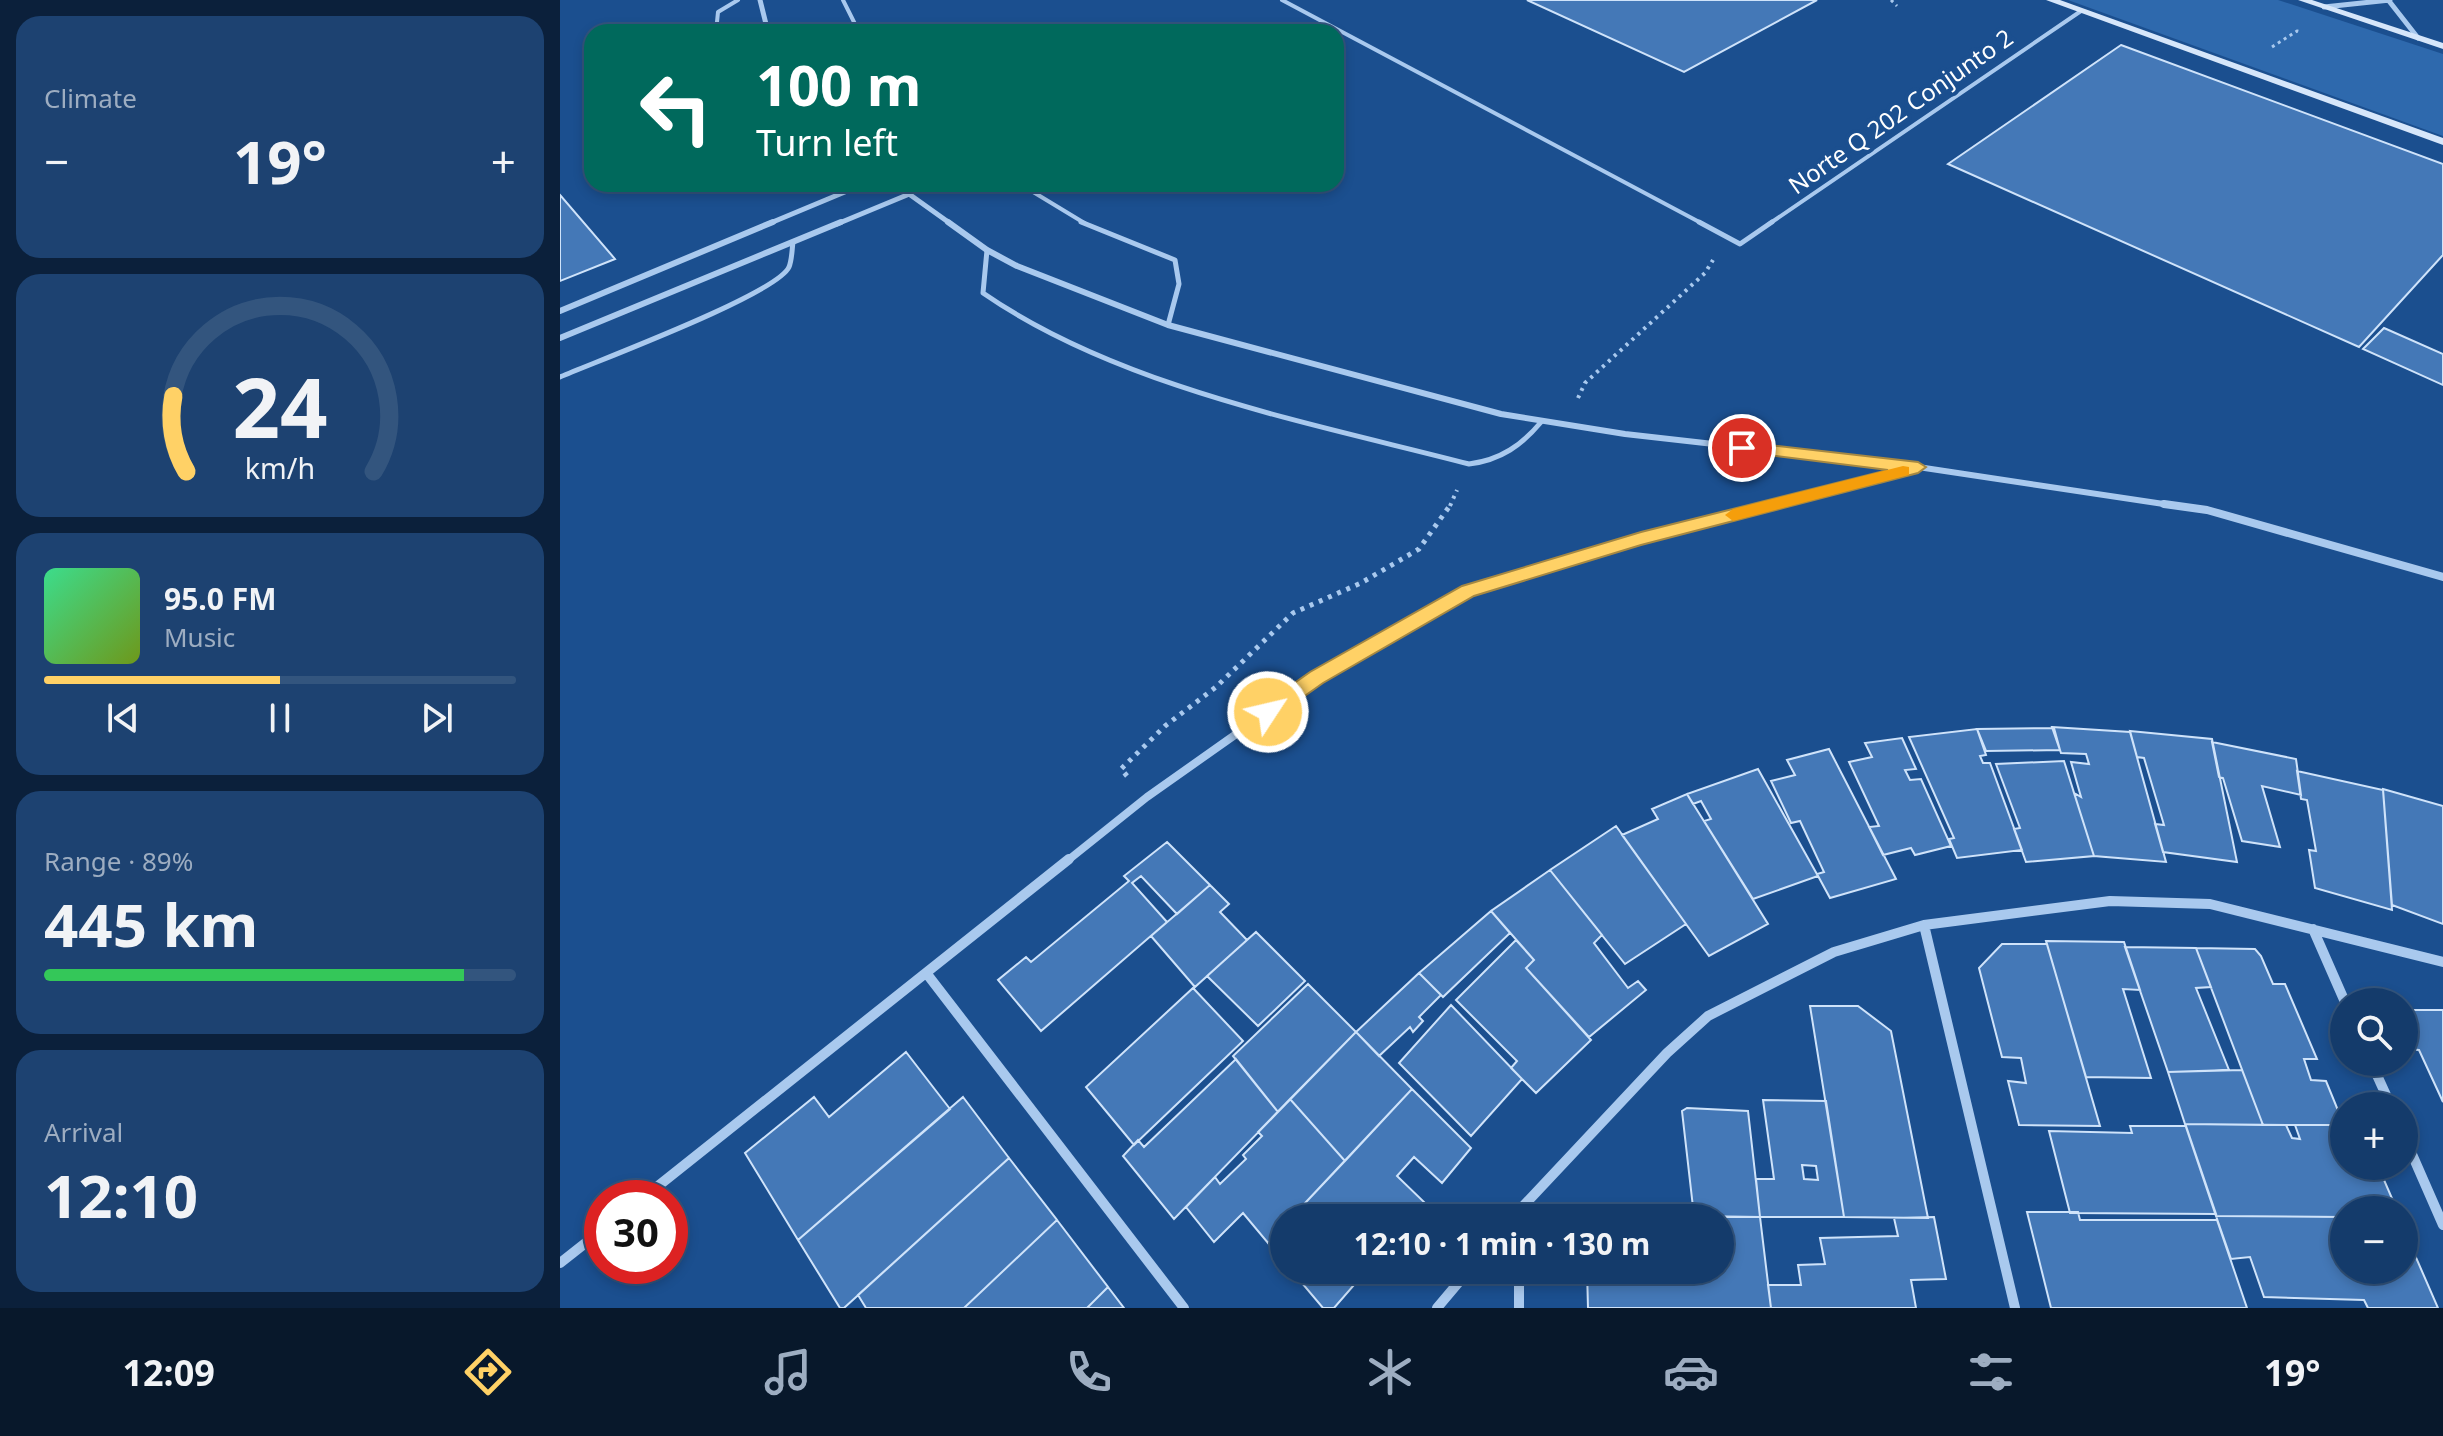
<!DOCTYPE html>
<html lang="en">
<head>
<meta charset="utf-8">
<style>
  body { margin:0; font-family:"Noto Sans",sans-serif; background:#1d4271; color:#f1f3f6; height:100vh; display:flex; flex-direction:column; font-size:30px; white-space:nowrap }
  * { box-sizing:border-box; margin:0 }
  p { font-size:26px; color:#9dadc1 }
  .icon { flex:none; width:44px; height:44px; fill:none; stroke:currentColor; stroke-width:2; stroke-linecap:round; stroke-linejoin:round }
  .map { position:relative; flex:1; overflow:hidden }
  .drawer { display:flex; flex-direction:column; gap:16px; padding:16px; background:#0b203b; width:560px }
  .drawer>* { flex:none }
  .banner { position:absolute; left:24px; top:24px; width:760px; height:168px; border-radius:24px; box-shadow:0 4px 12px #0003,0 0 0 2px #33557e; background:#00695c; color:#fff; overflow:hidden }
  .tools { position:absolute; left:1770px; top:988px; display:grid; gap:16px }
  .tools a { display:grid; place-items:center; width:88px; height:88px; border-radius:50%; background:#143b6b; box-shadow:0 4px 12px #0003,0 0 0 2px #33557e; font-size:40px }
  .speed { position:absolute; left:24px; top:1180px; display:flex; gap:16px; font-size:40px; font-weight:700; text-align:center }
  .speed>* { display:grid; place-content:center; width:104px; height:104px; border-radius:50%; background:#143b6b; box-shadow:0 4px 12px #0003,0 0 0 2px #33557e; line-height:1 }
  .speed .limit { border:12px solid #d22; background:#fff; color:#111 }
  .pin { position:absolute; display:grid; place-items:center; width:68px; height:68px; color:#fff; margin:-34px; border:4px solid #fff; border-radius:50%; box-shadow:0 2px 8px #0007 }
  .me { position:absolute; width:88px; margin:-44px; rotate:55deg; stroke-linejoin:round; filter:drop-shadow(0 0 6px #0008) }
  .turn { display:flex; align-items:center; gap:28px; height:168px; padding:0 40px; font-size:36px }
  .turn .icon { width:104px; height:104px; stroke-width:2.5 }
  .turn b { display:block; font-size:56px; line-height:68px }
  .big { font-size:60px; font-weight:700; line-height:1.1 }
  .drawer .widget { flex:1; display:flex; flex-direction:column; justify-content:center; gap:12px; min-width:0; padding:0 28px; border-radius:24px; background:#1d4271 }
  .drawer .dial { align-items:center; gap:0 }
  .dial svg { height:208px; overflow:visible; fill:none; stroke:#33557e; stroke-width:7; stroke-linecap:round; text-anchor:middle }
  .dial text { fill:#f1f3f6; stroke:none }
  .song { display:flex; align-items:center; gap:24px }
  .cover { width:96px; height:96px; border-radius:12px; background:linear-gradient(135deg,hsl(150 70% 55%),hsl(80 70% 35%)) }
  .played { height:8px; border-radius:4px; background:linear-gradient(90deg,#ffd166 50%,#33557e 50%) }
  .keys { display:flex; justify-content:space-around; direction:ltr }
  .heat { display:flex; justify-content:space-between; align-items:center; font-size:44px; direction:ltr }
  .charge { height:12px; border-radius:6px; background:linear-gradient(90deg,#34c759 89%,#33557e 0) }
  .trip { position:absolute; left:710px; top:1204px; width:464px; height:80px; border-radius:40px; background:#143b6b; box-shadow:0 4px 12px #0003,0 0 0 2px #33557e; font-weight:700; line-height:80px; text-align:center }
  .menu { display:flex; height:128px; justify-content:space-around; align-items:center; background:#08182b; color:#9dadc1 }
  .menu .icon { width:56px; height:56px }
  .menu .current { color:#ffd166 }
  .menu b { font-size:36px; color:#f1f3f6 }
  main { display:flex; flex:1; min-height:0 }
  .map>svg:first-child { display:block }
  .green { fill:#2e69ad }
  .building { fill:#4478b7; stroke:#cfe3fa; stroke-width:2; fill-rule:evenodd }
  .lines { fill:none; stroke-linecap:round; stroke-linejoin:round }
  .path-far2 { stroke:#a9c9ee; stroke-width:3; stroke-dasharray:3 4; stroke-linecap:butt }
  .path-far1 { stroke:#a9c9ee; stroke-width:4; stroke-dasharray:3 5; stroke-linecap:butt }
  .path { stroke:#a9c9ee; stroke-width:5; stroke-dasharray:4 6; stroke-linecap:butt }
  .lane-far1 { stroke:#a9c9ee; stroke-width:4 }
  .lane { stroke:#a9c9ee; stroke-width:5 }
  .street-far3 { stroke:#a9c9ee; stroke-width:5 }
  .street-far2 { stroke:#a9c9ee; stroke-width:6 }
  .street-far1 { stroke:#a9c9ee; stroke-width:8 }
  .street { stroke:#a9c9ee; stroke-width:10 }
  .secondary { fill:#d6e6fa; fill-rule:evenodd }
  .route { fill:#ffd166; stroke:#a68842; stroke-width:2 }
  .slow { fill:#f59e0b }
  .labels { text-anchor:middle; stroke-width:8; stroke-linejoin:round; paint-order:stroke }
  .far-street-label { font-size:24px; fill:#fff; stroke:#1b4f8f }
</style>
</head>
<body>
<main>
<section class="drawer">
<div class="widget"><p>Climate</p>
<div class="heat"><a>−</a><b class="big">19°</b><a>+</a></div>
</div>
<div class="widget dial"><svg viewBox="0 0 100 80">
<path d="M14 69A42 42 0 1 1 86 69"/>
<path d="M14 69A42 42 0 0 1 9 40" stroke="#ffd166"/>
<text x="50" y="56" font-size="32" font-weight="700">24</text>
<text x="50" y="72" font-size="11">km/h</text>
</svg></div>
<div class="widget">
<div class="song"><i class="cover"></i><div><b>95.0 FM</b><p>Music</p></div></div>
<div class="played"></div>
<div class="keys"><svg class="icon" aria-label="previous" viewBox="0 0 24 24"><path d="M18 5L8 12l10 7zM5 5v14"/></svg><svg class="icon" aria-label="pause" viewBox="0 0 24 24"><path d="M8 5v14M16 5v14"/></svg><svg class="icon" aria-label="next" viewBox="0 0 24 24"><path d="M6 5l10 7-10 7zM19 5v14"/></svg></div>
</div>
<div class="widget"><p>Range · 89%</p><b class="big">445 km</b><div class="charge"></div></div>
<div class="widget"><p>Arrival</p><b class="big">12:10</b></div>
</section>
<div class="map">
<svg width="1883" height="1308" viewBox="0 0 1883 1308">
  <rect width="100%" height="100%" fill="#1b4f8f"/>
  <!-- green -->
  <path class="green" d="M1508,0H1718L1883,54V136Z"/>
  <!-- building -->
  <path class="building" d="M967,0H1257L1124,72Z
    M1561,45L1883,164V255L1799,347L1388,164Z
    M0,195L55,259L0,281Z
    M1824,328L1883,354V385L1803,349Z
    M1492,727L1570,732L1606,862L1534,856L1514,793L1521,797L1511,762L1529,764L1526,754L1501,753Z
    M1494,728L1500,750L1426,751L1417,729Z
    M1417,729L1426,755L1420,756L1423,763H1430L1462,850L1397,858L1389,839L1394,838L1349,737Z
    M1570,731L1652,739L1677,862L1603,852L1595,824L1604,825L1584,758L1577,757Z
    M1342,738L1356,769L1345,770L1350,780L1361,779L1391,846L1355,855L1351,848L1323,855L1309,827L1319,826L1289,762L1312,757L1305,743Z
    M1652,742L1736,759L1741,795L1702,786L1720,847L1682,841L1663,778L1659,777Z
    M1269,749L1336,879L1270,898L1257,874L1264,872L1240,821L1231,823L1211,781L1235,775L1227,760Z
    M1504,761L1534,856L1466,862L1454,829L1460,828L1436,764Z
    M1198,769L1258,876L1193,899L1144,821L1151,819L1141,801L1133,804L1127,794Z
    M1737,771L1823,790L1832,910L1755,888L1749,850L1756,851L1747,800L1741,799Z
    M1823,789L1883,806V924L1832,905Z
    M1127,794L1208,924L1149,956L1062,835L1098,819L1092,809Z
    M1056,826L1126,924L1065,964L990,870Z
    M607,842L650,885L617,914L581,876L572,883L607,922L481,1031L438,980L466,957L471,962L569,881L564,876Z
    M990,870L1042,935L1034,943L1068,988L1078,981L1086,990L1029,1037L966,968L974,960L931,911Z
    M650,885L669,904L660,912L687,940L635,987L591,936Z
    M931,911L950,933L883,997L859,973Z
    M696,932L745,981L698,1026L647,976Z
    M956,940L974,960L966,968L1031,1040L976,1093L951,1068L957,1061L896,1000Z
    M1486,941L1564,942L1580,990L1563,989L1591,1078L1526,1077Z
    M1442,944H1487L1540,1126L1459,1125L1448,1081L1466,1083L1461,1058L1442,1057L1419,968Z
    M1565,947L1636,948L1651,987L1636,988L1669,1070L1608,1072Z
    M1636,948L1695,949L1701,956L1713,984H1725L1757,1059H1744L1751,1080L1766,1081L1784,1125H1703Z
    M859,973L881,995L859,1017L863,1021L853,1032L850,1027L819,1056L796,1032Z
    M748,984L796,1032L718,1112L673,1056Z
    M633,988L683,1041L574,1145L526,1087Z
    M891,1005L962,1079L911,1136L839,1063Z
    M1250,1006H1298L1331,1031L1368,1218L1284,1217Z
    M1844,1010H1883V1102L1859,1050L1848,1049L1844,1039Z
    M796,1032L852,1089L785,1161L730,1099Z
    M346,1052L390,1109L238,1240L185,1153L254,1097L269,1117Z
    M676,1059L718,1112L614,1219L563,1156L578,1140L584,1147Z
    M1682,1070L1703,1125L1625,1124L1608,1072Z
    M852,1089L911,1148L882,1183L854,1157L837,1176L864,1202L851,1218H731Z
    M403,1097L449,1158L284,1308H280L238,1240Z
    M730,1099L785,1161L731,1218H724V1226L708,1243L683,1213L654,1242L626,1207L655,1177L660,1184L686,1159L683,1155L702,1136L698,1132Z
    M1203,1100L1266,1101L1284,1217H1200L1196,1179H1214ZM1242,1165L1256,1166L1258,1180L1244,1179Z
    M1127,1108L1188,1111L1200,1217L1134,1216L1122,1111Z
    M1625,1124L1726,1125L1732,1138L1740,1139L1735,1125H1784V1166H1818L1837,1210H1784V1217L1656,1216Z
    M1570,1126H1626L1656,1214L1510,1213L1489,1131L1572,1133Z
    M449,1158L497,1220L404,1308H306L298,1295Z
    M1467,1212H1518L1520,1220H1657L1687,1308H1491Z
    M1119,1216L1200,1217L1211,1308H1028L1027,1270H1160V1218Z
    M1656,1216L1784,1217V1270H1844V1230L1878,1308H1808L1804,1300L1704,1297L1690,1257L1671,1259Z
    M1374,1217L1386,1279L1351,1280L1356,1308H1211L1208,1285H1241L1238,1265L1265,1264L1260,1238L1338,1236L1334,1218Z
    M497,1220L548,1287L527,1308H404Z
    M724,1226V1262L708,1243Z
    M731,1270H807L774,1308H763Z
    M548,1287L564,1308H527Z"/>
  <g class="lines">
    <!-- path-far2 -->
    <path class="path-far2" d="M1331,0L1337,6
      M1712,47L1737,31L1741,32"/>
    <!-- path-far1 -->
    <path class="path-far1" d="M1018,398L1025,383L1145,273L1153,260
      M890,506L897,490"/>
    <!-- path -->
    <path class="path" d="M567,776L561,769L605,726L656,687L733,613L801,583L859,549L891,504"/>
    <!-- lane-far1 -->
    <path class="lane-far1" d="M283,0L299,32
      M722,0L1143,224
      M156,32L158,12L178,0
      M460,184L526,224
      M1209,224L1521,11"/>
    <!-- lane -->
    <path class="lane" d="M521,222L615,260L619,284L608,325
      M1139,222L1180,244L1212,222
      M427,250L423,293C559,387 751,423 909,464C941,460 962,445 982,421
      M0,377C37,361 217,294 229,267C232,260 232,249 233,242"/>
    <!-- street-far3 -->
    <path class="street-far3" d="M200,0L208,32
      M1829,1L1858,38
      M1764,7L1830,0
      M335,184L391,224
      M208,224L304,184
      M277,224L347,195"/>
    <!-- street-far2 -->
    <path class="street-far2" d="M388,222L427,250L457,266L608,325L941,414L1065,434L1358,467L1617,506
      M0,311L213,222
      M0,338L281,222
      M1211,506L1352,469"/>
    <!-- street-far1 -->
    <path class="street-far1" d="M1604,504L1647,510L1883,577
      M507,861L587,797L757,677L909,591L1081,539L1218,504"/>
    <!-- street -->
    <path class="street" d="M1364,925L1455,1308
      M1753,929L1785,1002
      M367,974L624,1308
      M1811,1062L1831,1106
      M1844,1136L1883,1225
      M83,1198L509,859
      M952,1218L1107,1053L1148,1016L1274,952L1364,925L1550,901L1650,904L1883,962
      M0,1263L42,1230
      M959,1270V1308
      M877,1308L909,1270"/>
    <!-- secondary -->
    <path class="secondary" d="M1486,0H1500L1883,138V145Z
      M1738,0H1752L1883,43V49Z"/>
  </g>
  <!-- route -->
  <path class="route" d="M1182,442L1358,462L1366,467L1358,473L1081,545L914,596L763,683L715,717H702L699,712L702,706L750,672L902,586L1081,532L1328,470L1177,451L1175,448Z"/>
  <!-- slow -->
  <path class="slow" d="M1343,466L1349,467V475L1173,521L1165,515L1173,509Z"/>
  <g class="labels">
    <!-- far-street labels -->
    <g class="far-street-label">
      <text transform="translate(1341 112) rotate(-35)" y="8">Norte Q 202 Conjunto 2</text>
    </g>
  </g>
</svg>
<div class="tools">
<a><svg class="icon" aria-label="search" viewBox="0 0 24 24"><circle cx="10" cy="10" r="6"/><path d="M15 15l6 6"/></svg></a>
<a>+</a>
<a>−</a>
</div>
<div class="speed"><div class="limit">30</div></div>
<div class="pin" style="left:1182px;top:448px;background:#d93025"><svg class="icon" aria-label="arrive" viewBox="0 0 24 24"><path d="M6 21V4h12l-3 4 3 4H6"/></svg></div>
<svg class="me" style="left:708px;top:712px" viewBox="-20 -20 40 40"><circle r="17" fill="#ffd166" stroke="#fff" stroke-width="3"/><path d="M0-11L8 9 0 5-8 9z" fill="#fff"/></svg>
<div class="trip">12:10 · 1 min · 130 m</div>
<div class="banner">
<div class="turn"><svg class="icon" aria-label="left" viewBox="0 0 24 24"><path d="M17 20v-9H6M10 6l-5 5 5 5"/></svg><div><b>100 m</b>Turn left</div></div>
</div>
</div>
</main>
<nav class="menu">
<b>12:09</b>
<svg class="icon current" aria-label="directions" viewBox="0 0 24 24"><path d="M12 3l9 9-9 9-9-9zM9 14v-3h6M13 9l2 2-2 2"/></svg>
<svg class="icon" aria-label="music" viewBox="0 0 24 24"><path d="M9 18V5l10-2v13"/><circle cx="6" cy="18" r="3"/><circle cx="16" cy="16" r="3"/></svg>
<svg class="icon" aria-label="phone" viewBox="0 0 24 24"><path d="M5 4h4l2 5-3 2q2 4 5 5l2-3 5 2v4C11 20 4 13 5 4z"/></svg>
<svg class="icon" aria-label="climate" viewBox="0 0 24 24"><path d="M12 3v18M4 7l16 10M4 17L20 7"/></svg>
<svg class="icon" aria-label="car" viewBox="0 0 24 24"><path d="M5 17H2v-5l4-1 3-4h7l3 4 3 1v5h-3M9 17h6M6 11h13"/><circle cx="7" cy="17" r="2"/><circle cx="17" cy="17" r="2"/></svg>
<svg class="icon" aria-label="filters" viewBox="0 0 24 24"><path d="M4 7h16M4 17h16"/><circle cx="9" cy="7" r="2"/><circle cx="15" cy="17" r="2"/></svg>
<b>19°</b>
</nav>
</body>
</html>
